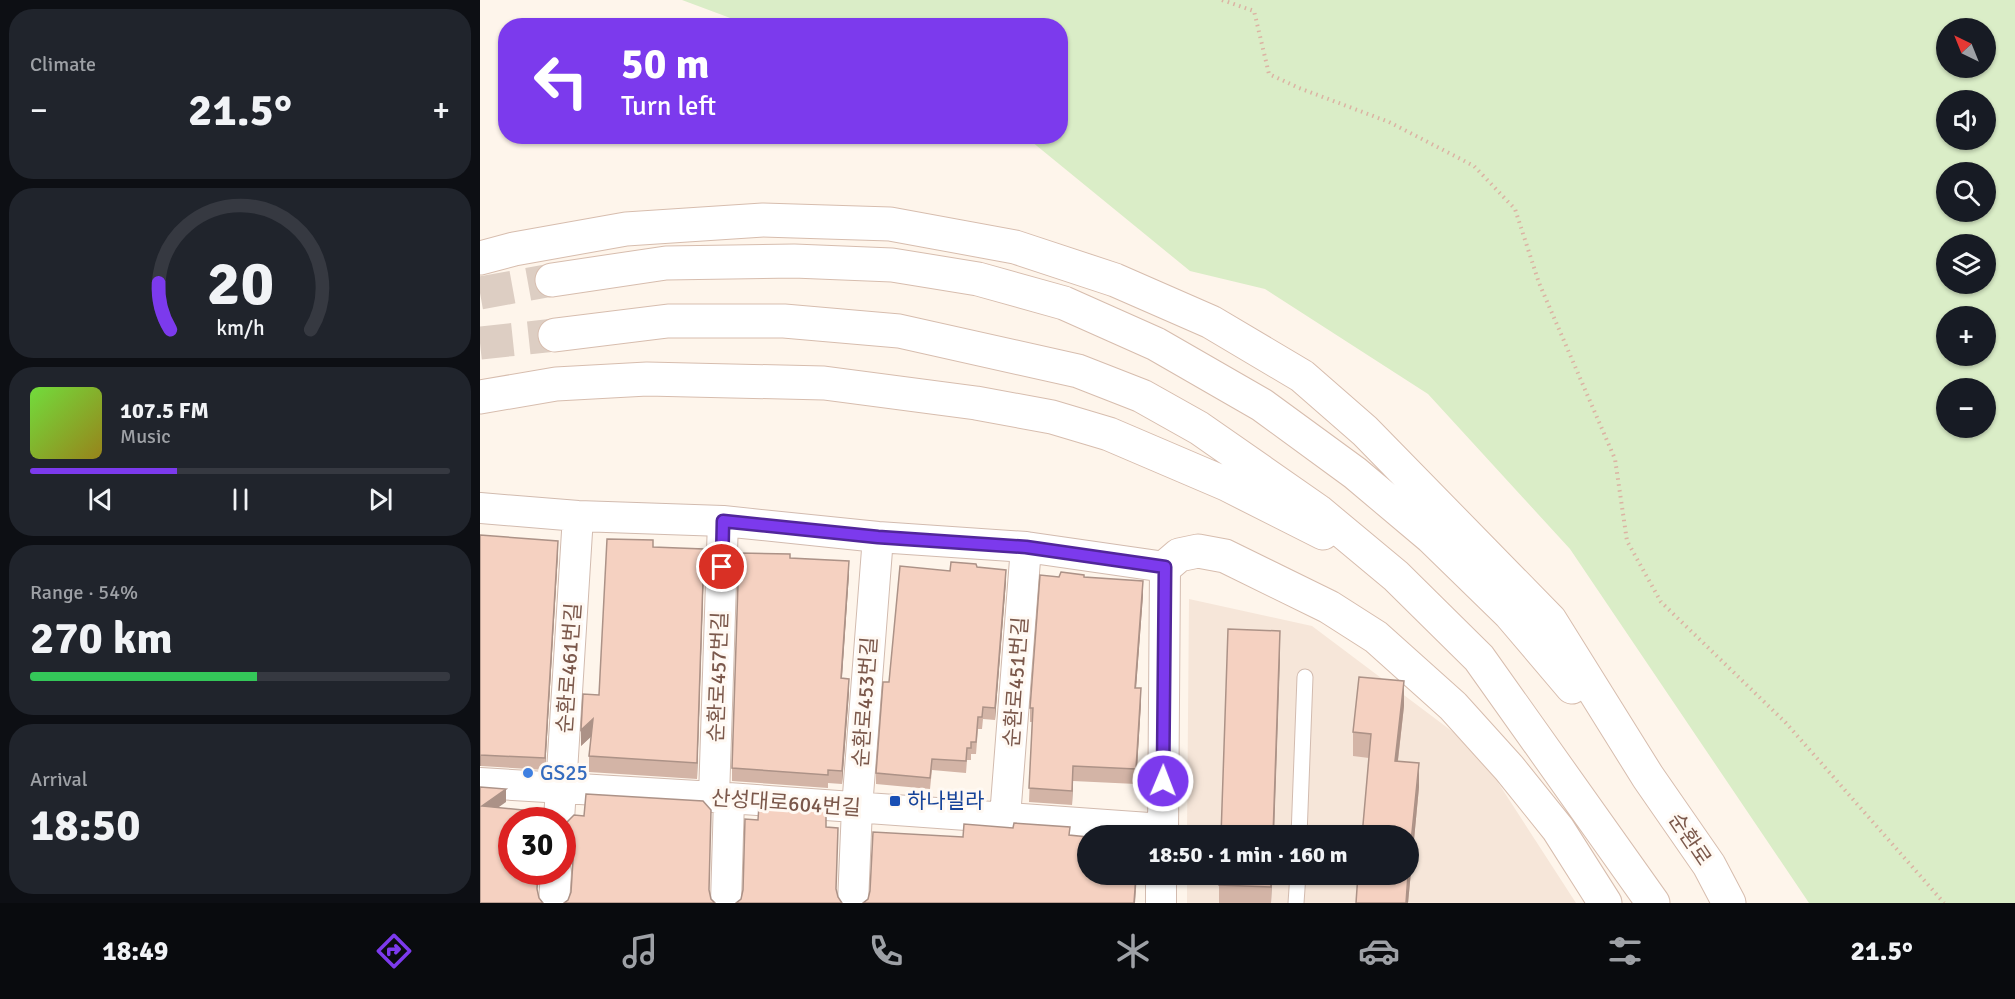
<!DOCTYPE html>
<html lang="en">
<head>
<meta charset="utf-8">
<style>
  body { margin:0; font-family:Signika,"Noto Sans KR",sans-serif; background:#20242c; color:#f1f3f6; height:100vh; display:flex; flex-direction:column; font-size:22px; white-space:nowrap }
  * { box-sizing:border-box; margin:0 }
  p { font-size:20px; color:#9ea1a6 }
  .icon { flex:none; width:33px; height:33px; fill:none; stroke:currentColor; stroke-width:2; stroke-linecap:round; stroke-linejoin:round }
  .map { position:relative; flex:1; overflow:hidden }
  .side { display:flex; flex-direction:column; gap:9px; padding:9px; background:#0d0f14; width:480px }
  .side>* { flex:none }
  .hud { position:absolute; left:18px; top:18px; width:570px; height:126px; border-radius:24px; box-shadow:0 2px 4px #0004; background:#7c3aed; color:#fff; overflow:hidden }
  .needle { width:39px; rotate:317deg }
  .controls { position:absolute; left:1456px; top:18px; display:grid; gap:12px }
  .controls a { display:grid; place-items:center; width:60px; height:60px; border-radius:50%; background:#171b24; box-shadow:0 2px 4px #0004; font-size:30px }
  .speed { position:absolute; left:18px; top:807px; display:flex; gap:12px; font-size:30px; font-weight:700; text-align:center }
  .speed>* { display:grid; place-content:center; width:78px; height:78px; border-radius:50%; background:#171b24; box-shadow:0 2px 4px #0004; line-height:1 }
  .speed .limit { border:9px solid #d22; background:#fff; color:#111 }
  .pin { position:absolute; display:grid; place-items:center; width:51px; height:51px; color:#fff; margin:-26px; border:3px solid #fff; border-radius:50%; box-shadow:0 2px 6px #0007 }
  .me { position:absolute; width:66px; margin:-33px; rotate:1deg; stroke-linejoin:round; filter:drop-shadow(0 0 4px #0008) }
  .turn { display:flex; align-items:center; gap:21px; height:126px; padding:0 24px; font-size:27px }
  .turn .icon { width:78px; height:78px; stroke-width:2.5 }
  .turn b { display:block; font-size:42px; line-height:51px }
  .big { font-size:45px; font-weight:700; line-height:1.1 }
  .side .tile { flex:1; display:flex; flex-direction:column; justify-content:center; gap:9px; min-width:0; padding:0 21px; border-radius:24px; background:#20242c }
  .side .dial { align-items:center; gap:0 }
  .dial svg { height:156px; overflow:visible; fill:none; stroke:#363941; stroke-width:7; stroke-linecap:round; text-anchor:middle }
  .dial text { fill:#f1f3f6; stroke:none }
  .song { display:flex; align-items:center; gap:18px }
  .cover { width:72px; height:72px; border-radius:9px; background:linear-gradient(135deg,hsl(100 70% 55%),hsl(50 70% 35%)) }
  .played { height:6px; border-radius:3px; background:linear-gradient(90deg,#7c3aed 35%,#363941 35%) }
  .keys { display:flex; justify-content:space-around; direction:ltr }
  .heat { display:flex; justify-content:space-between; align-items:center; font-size:33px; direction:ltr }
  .charge { height:9px; border-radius:4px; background:linear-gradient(90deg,#34c759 54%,#363941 0) }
  .trip { position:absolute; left:597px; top:825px; width:342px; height:60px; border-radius:30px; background:#171b24; box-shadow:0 2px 4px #0004; font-weight:700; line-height:60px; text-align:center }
  .tab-bar { display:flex; height:96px; justify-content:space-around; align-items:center; background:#090b0e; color:#9ea1a6 }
  .tab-bar .icon { width:42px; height:42px }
  .tab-bar .active { color:#7c3aed }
  .tab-bar b { font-size:27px; color:#f1f3f6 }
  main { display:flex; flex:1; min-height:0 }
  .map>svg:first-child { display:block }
  .residential { fill:#f6e6d9 }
  .green { fill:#daedc7; fill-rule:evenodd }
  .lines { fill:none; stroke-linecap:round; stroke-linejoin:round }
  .secondary-tunnel { stroke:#ddcec3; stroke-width:33; stroke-dasharray:33 16; stroke-linecap:butt }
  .service-casing { stroke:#d2bbaf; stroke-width:17 }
  .minor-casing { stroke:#d2bbaf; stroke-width:32 }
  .secondary-casing { stroke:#d7bdae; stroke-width:35 }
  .path { stroke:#dbb3a3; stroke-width:4; stroke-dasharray:1.5 4.5; stroke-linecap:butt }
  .service { stroke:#fff; stroke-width:15 }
  .minor { stroke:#fff; stroke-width:30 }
  .secondary { stroke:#fff; stroke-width:33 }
  .wall { fill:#d3b4a6 }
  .shaded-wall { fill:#ac9287 }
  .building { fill:#f5d1c1; stroke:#ac9287; stroke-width:1.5 }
  .route-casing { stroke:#51269a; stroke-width:15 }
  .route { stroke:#7c3aed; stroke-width:10 }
  .shop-dot { fill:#3f7fe0; stroke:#fff9f3; stroke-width:2 }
  .transit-dot { fill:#1a4fb4; stroke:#fff9f3; stroke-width:2 }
  .labels { text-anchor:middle; stroke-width:6; stroke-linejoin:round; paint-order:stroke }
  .street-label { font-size:21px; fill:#7b584b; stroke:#fff9f3 }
  .shop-label { font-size:21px; fill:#366cbe; stroke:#fff9f3; text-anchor:start }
  .transit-label { font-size:21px; fill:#164399; stroke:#fff9f3; text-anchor:start }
</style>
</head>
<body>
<main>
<section class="side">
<div class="tile"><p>Climate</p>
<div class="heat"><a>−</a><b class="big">21.5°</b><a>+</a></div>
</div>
<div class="tile dial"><svg viewBox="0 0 100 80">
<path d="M14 69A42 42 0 1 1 86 69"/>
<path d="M14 69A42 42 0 0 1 8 45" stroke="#7c3aed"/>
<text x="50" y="56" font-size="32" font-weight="700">20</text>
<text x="50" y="72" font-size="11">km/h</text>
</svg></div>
<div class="tile">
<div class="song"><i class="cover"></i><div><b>107.5 FM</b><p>Music</p></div></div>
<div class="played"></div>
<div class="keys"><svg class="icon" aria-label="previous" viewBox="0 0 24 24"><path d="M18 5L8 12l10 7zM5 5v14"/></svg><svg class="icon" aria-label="pause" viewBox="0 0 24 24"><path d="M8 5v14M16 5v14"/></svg><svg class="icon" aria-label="next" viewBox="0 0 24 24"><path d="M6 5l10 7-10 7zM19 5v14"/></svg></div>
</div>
<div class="tile"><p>Range · 54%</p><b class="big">270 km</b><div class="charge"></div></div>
<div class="tile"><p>Arrival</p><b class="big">18:50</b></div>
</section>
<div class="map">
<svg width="1535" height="903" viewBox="0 0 1535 903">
  <rect width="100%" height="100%" fill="#fef5eb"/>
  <!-- residential -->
  <path class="residential" d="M709,599L832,626L997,750L1096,903H707V875L928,874V836L707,835Z"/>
  <!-- green -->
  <path class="green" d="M202,0H1535V903H1329L1090,549L948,394L785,289L710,271L546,137L580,136V26L269,25ZM1467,28H1506V68H1467ZM1506,100V140H1467V100ZM1506,172V212H1467V172ZM1467,244H1506V284H1467ZM1467,316H1506V356H1467ZM1467,388H1506V428H1467Z"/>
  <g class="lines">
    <!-- secondary-tunnel -->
    <path class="secondary-tunnel" d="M0,293L72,280
      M0,343L75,335"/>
    <defs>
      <path id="service" d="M819,836L825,677
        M816,903L818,874"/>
      <path id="minor" d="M0,508L98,516L243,521L398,537L546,547L685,567L683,836
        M0,783L234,797L683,829
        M234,797L243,521
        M525,817L546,547
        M79,820L98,516
        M74,903L76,872
        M246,903L249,799
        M373,903L377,808L398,537
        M681,903V874"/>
      <path id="secondary" d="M0,258L34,249L146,229L283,220L410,224L535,247L635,280L731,322L822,376L885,431L1070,620L1168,777L1229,865L1249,903
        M72,280L186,263L314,261L412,265L498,279L584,303L676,344L782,405L875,473L951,537L1030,614L1092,687
        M75,335L188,321H304L419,331L598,371L662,396L719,428L838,511L916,576L999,658L1173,903
        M0,397L76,384L167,379L344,383L496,403L572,417L629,434L746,484L843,533
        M685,567L699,555L718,551L745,556L849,607L896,637L973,706L1029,768L1078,829L1125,903"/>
    </defs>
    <!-- service casing -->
    <use href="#service" class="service-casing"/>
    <!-- minor casing -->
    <use href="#minor" class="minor-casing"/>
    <!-- secondary casing -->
    <use href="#secondary" class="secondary-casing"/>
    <!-- path -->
    <path class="path" d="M742,0L774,11L789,74L819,88L909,122L994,166L1035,209L1059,283L1135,459L1147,541L1181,602L1306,723L1464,903"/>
    <!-- service -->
    <use href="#service" class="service"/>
    <!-- minor -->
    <use href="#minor" class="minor"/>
    <!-- secondary -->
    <use href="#secondary" class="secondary"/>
  </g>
  <!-- wall -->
  <path class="wall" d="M0,535L78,553L65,770L1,766Z
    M173,547L224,565L217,779L109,772V756L111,736L101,746L119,695Z
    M310,558L369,574L362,678L369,692L362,784L348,783V788L252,781V768Z
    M497,567L526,581L515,720L503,719L502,729H498L496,754H491V760H487L486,773L452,770L450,789L396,784V773L409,682L470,571Z
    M579,577H604L663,595L656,688L661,703L656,784L593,781L592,805L549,802L552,722H550V708Z
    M924,706L918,761L939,787L928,903H876L889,758L873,756V732Z
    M82,823L229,891L231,899L88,900L91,892L93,870L92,865L86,858L82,857Z
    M739,874H792L791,903H739Z"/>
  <!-- shaded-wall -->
  <path class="shaded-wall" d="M78,541V553L65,770V758Z
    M224,549V565L217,779V763Z
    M369,561V574L361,691V678Z
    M526,570V581L515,720V708Z
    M663,581V595L655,702V688Z
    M800,631V659L794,836H793Z
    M369,679V692L362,784V771Z
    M924,681V706L915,785V761Z
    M661,688V703L656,784V769Z
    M113,719V735L101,746V730Z
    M1,754V766H0V755Z
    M939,763V787L928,903H926Z
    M593,766V781L592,805V791Z
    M26,789V802L2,819V806Z
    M656,874H657L655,903H654Z
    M791,874H792L791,903Z"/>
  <!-- building -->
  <path class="building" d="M0,535L78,541L65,758L0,755Z
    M127,539L173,540V547L224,549L217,763L109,756L113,719L101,730L103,694L119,695Z
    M259,553L310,554V558L369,561L361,678L369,679L362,771L348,770V775L252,768Z
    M471,562L496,564L497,567L526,570L515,708L503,707L502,717H498L496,742H491V748H487L486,761L452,759L450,778L396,773L403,682H409L420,566L470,571Z
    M581,572L604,575V577L663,581L655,688H661L656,769L593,766L592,791L549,788L553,708H550L560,575L579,577Z
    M748,629L800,631L793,836H741Z
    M879,677L924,681L915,761L939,763L928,872V836H882L891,734L873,732Z
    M0,787L26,789L2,806L63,812L69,820H32V872H58L57,889L59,898L63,903H0Z
    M106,794L223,801L231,810L229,890L231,899L235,903H84L88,900L91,892L93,860L92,852L86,845L82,844V823L87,822L94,815L104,816Z
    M279,805L346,809V827L358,828L356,889L358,897L362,903H256L261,899L263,890L265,819L278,820Z
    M534,823L590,827L589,835L608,837V874H656L654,903H383L388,899L390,891L393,832L483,837L484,824L533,828Z
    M739,874H791V887L739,885Z
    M878,874H928L926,903H876Z"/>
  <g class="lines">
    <defs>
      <path id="route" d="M242,567L243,521L398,537L546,547L685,567L683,781"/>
    </defs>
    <!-- route casing -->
    <use href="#route" class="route-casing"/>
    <!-- route -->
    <use href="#route" class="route"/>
  </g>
  <!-- markers -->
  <circle class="shop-dot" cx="48" cy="773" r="6"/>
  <rect class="transit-dot" x="409" y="795" width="12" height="12" rx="3"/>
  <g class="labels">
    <!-- street labels -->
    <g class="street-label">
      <text transform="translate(89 668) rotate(-86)" y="7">순환로461번길</text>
      <text transform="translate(238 677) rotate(-88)" y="7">순환로457번길</text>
      <text transform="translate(536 682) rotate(-86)" y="7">순환로451번길</text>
      <text transform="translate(385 702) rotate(-86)" y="7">순환로453번길</text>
      <text transform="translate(306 803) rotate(4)" y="7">산성대로604번길</text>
      <text transform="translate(1210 839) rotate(56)" y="7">순환로</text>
    </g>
    <!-- shop labels -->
    <g class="shop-label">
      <text x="60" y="780">GS25</text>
    </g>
    <!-- transit labels -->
    <g class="transit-label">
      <text x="427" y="808">하나빌라</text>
    </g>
  </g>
</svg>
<div class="controls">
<a><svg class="needle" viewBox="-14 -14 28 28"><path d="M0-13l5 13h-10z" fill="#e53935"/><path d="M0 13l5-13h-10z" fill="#9ea1a6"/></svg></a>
<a><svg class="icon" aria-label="sound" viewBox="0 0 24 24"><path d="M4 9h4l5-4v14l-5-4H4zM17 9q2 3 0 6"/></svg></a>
<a><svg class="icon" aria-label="search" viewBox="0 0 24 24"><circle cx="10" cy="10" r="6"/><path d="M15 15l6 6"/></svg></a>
<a><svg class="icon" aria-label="layers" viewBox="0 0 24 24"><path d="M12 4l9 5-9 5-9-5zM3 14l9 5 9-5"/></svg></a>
<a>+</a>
<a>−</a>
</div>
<div class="speed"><div class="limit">30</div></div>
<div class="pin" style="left:242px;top:567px;background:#d93025"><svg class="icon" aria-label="arrive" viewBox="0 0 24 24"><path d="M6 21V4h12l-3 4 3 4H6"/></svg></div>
<svg class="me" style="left:683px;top:781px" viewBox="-20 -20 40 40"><circle r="17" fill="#7c3aed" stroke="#fff" stroke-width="3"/><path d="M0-11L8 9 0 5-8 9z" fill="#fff"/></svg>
<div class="trip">18:50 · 1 min · 160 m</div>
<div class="hud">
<div class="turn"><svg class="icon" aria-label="left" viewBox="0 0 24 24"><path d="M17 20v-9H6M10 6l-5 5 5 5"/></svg><div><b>50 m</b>Turn left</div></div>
</div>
</div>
</main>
<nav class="tab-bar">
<b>18:49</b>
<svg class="icon active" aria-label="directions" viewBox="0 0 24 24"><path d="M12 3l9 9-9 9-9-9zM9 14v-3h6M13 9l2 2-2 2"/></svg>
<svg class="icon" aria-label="music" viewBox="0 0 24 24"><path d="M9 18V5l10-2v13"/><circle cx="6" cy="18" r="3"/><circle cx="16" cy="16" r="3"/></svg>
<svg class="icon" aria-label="phone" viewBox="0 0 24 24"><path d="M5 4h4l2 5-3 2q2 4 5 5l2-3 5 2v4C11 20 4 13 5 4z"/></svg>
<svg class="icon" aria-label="climate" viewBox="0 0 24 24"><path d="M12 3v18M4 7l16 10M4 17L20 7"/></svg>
<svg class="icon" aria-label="car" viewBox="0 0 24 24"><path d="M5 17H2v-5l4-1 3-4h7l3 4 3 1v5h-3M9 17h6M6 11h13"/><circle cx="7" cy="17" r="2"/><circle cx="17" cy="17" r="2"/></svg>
<svg class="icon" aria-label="filters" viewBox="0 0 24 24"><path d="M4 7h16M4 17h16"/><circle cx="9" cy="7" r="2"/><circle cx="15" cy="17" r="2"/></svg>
<b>21.5°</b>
</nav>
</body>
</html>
